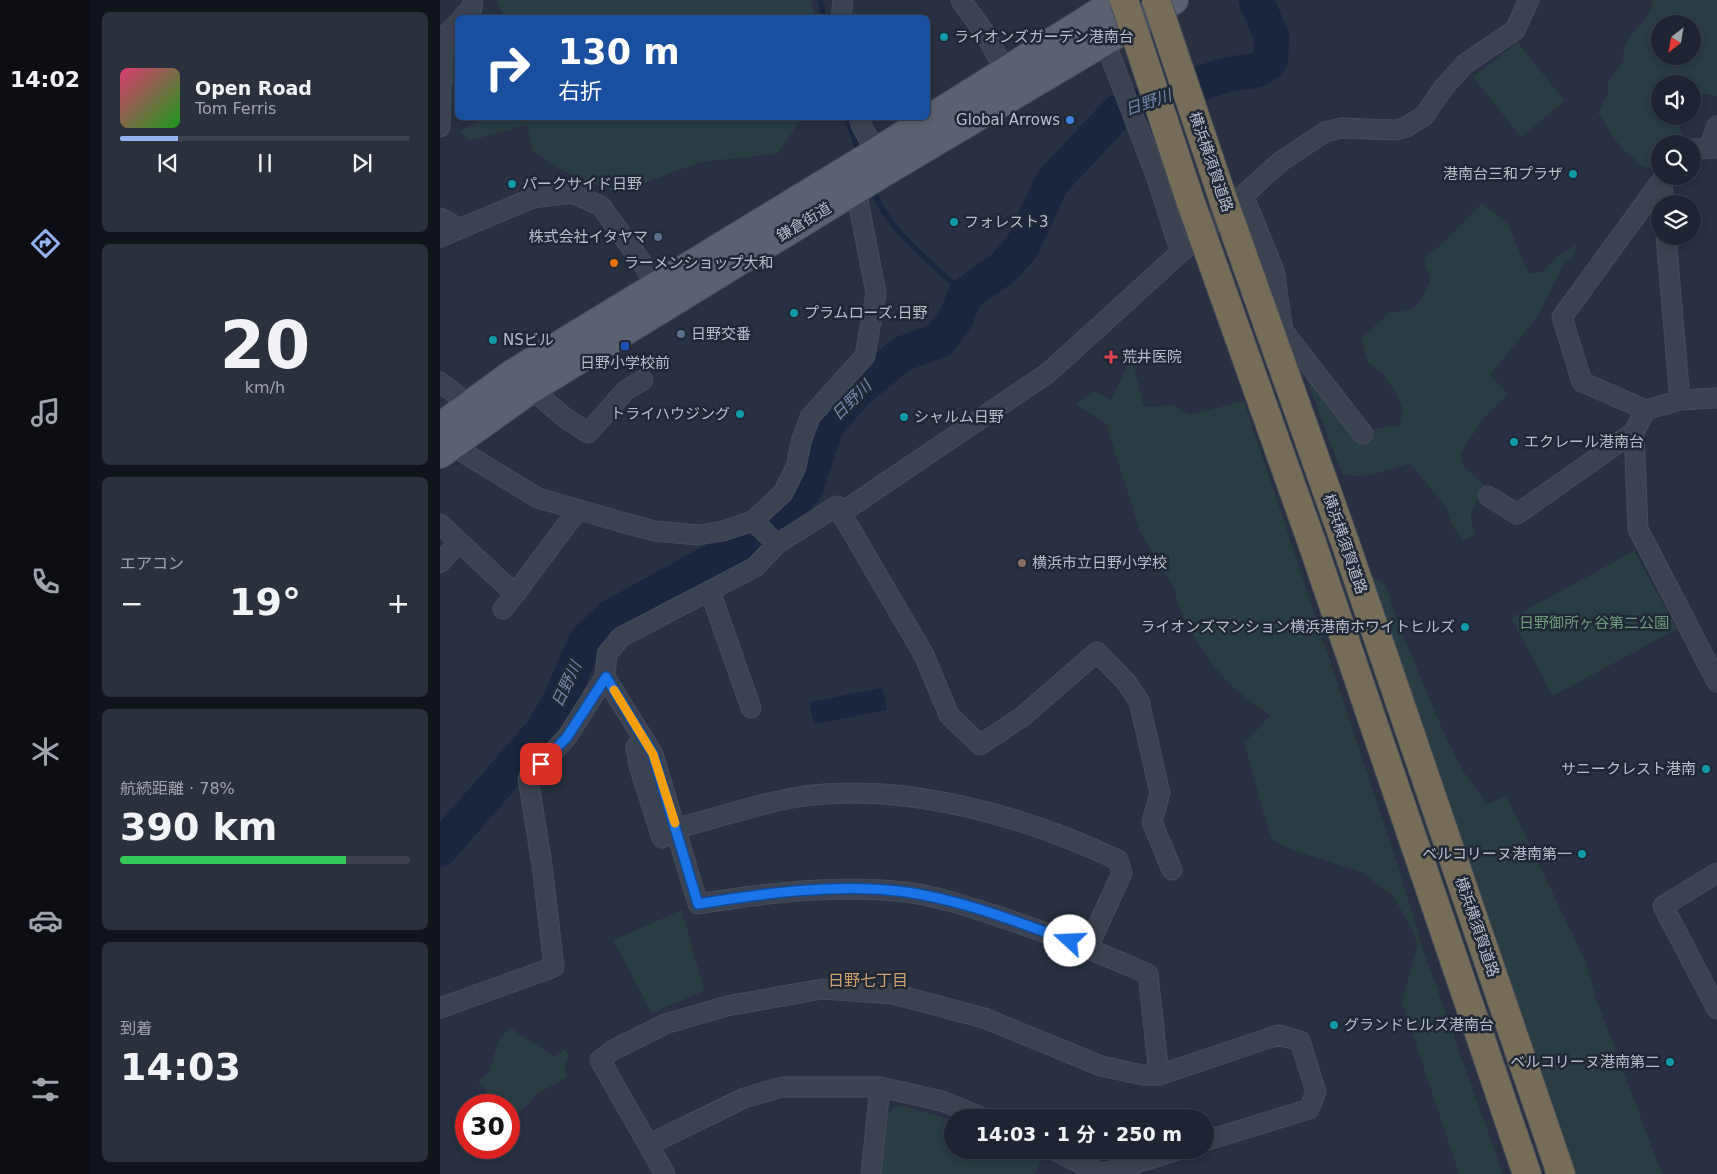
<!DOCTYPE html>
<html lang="ja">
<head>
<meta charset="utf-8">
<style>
  body { margin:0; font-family:"DejaVu Sans","Noto Sans JP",sans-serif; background:#2b303d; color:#f1f3f6; height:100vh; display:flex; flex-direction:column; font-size:19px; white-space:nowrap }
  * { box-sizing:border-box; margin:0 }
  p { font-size:16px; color:#a1a4ab }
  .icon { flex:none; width:28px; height:28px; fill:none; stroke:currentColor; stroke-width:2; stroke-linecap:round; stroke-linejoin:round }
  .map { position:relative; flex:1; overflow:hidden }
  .sheet { display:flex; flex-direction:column; gap:12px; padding:12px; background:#10141b; width:350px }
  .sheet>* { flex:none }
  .top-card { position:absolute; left:15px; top:15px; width:475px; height:105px; border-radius:8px; box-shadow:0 2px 8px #0003,0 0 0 1px #3c414d; background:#1a4fa0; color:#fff; overflow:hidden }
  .needle { width:32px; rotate:211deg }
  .fabs { position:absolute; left:1211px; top:15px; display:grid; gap:10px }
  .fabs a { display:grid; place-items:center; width:50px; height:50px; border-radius:50%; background:#1e2431; box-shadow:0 2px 8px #0003,0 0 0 1px #3c414d; font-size:25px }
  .speed { position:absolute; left:15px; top:1094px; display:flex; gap:10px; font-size:25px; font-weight:700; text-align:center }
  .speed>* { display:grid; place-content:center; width:65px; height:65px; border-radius:50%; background:#1e2431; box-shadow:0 2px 8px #0003,0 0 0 1px #3c414d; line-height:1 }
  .speed .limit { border:8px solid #d22; background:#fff; color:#111 }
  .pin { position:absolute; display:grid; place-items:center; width:42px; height:42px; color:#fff; margin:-21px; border-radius:10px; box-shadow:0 2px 8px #0006 }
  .me { position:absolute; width:55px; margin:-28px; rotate:290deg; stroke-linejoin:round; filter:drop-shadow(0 0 4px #0008) }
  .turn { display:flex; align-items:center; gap:18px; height:105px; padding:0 20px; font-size:22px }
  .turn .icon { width:65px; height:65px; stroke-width:2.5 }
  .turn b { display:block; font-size:35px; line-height:42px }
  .big { font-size:38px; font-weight:700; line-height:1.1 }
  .sheet .tile { flex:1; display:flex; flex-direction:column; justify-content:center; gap:8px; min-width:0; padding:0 18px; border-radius:8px; background:#2b303d }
  .sheet .dial { align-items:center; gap:0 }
  .dial b { font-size:65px; line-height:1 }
  .song { display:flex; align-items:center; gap:15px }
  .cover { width:60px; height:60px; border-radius:8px; background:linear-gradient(135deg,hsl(340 70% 55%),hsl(120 70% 35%)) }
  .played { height:5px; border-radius:2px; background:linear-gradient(90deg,#95b2f3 20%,#3c414d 20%) }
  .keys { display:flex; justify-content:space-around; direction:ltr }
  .heat { display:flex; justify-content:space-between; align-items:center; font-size:28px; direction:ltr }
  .charge { height:8px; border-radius:4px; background:linear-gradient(90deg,#34c759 78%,#3c414d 0) }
  .trip { position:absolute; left:504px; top:1109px; width:270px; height:50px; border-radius:25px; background:#1e2431; box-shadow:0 2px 8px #0003,0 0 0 1px #3c414d; font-weight:700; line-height:50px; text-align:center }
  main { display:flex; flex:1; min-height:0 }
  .tabs { display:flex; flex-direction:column; width:90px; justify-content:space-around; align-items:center; background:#0c0e14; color:#a1a4ab }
  .tabs .icon { width:35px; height:35px }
  .tabs .on { color:#95b2f3 }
  .tabs b { font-size:22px; color:#f1f3f6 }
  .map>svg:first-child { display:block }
  .green { fill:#2a3d42; fill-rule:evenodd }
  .water { fill:#1b263e }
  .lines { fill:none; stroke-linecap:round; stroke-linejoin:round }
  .stream { stroke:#1b263e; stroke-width:5.5 }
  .river { stroke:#1b263e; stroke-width:35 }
  .street-casing { stroke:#464c5a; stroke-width:21 }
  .primary-casing { stroke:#464c5a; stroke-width:30 }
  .highway-casing { stroke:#444b58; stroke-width:30 }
  .street { stroke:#3c4350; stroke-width:19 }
  .primary { stroke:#5a6270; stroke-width:28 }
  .highway { stroke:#766d59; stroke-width:28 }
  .highway-bridge-casing { stroke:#444b58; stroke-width:30; stroke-linecap:butt }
  .highway-bridge { stroke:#766d59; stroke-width:28 }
  .route-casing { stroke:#114b97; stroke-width:12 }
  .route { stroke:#1a73e8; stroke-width:9 }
  .slow { stroke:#f59e0b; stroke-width:9 }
  .culture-dot { fill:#0f9aa8; stroke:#202836; stroke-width:2 }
  .shop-dot { fill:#3f7fe0; stroke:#202836; stroke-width:2 }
  .service-dot { fill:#5c6f8a; stroke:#202836; stroke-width:2 }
  .food-dot { fill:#e8710a; stroke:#202836; stroke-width:2 }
  .transit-dot { fill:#1a4fb4; stroke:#202836; stroke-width:2 }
  .health-dot { fill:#e0444e; stroke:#202836; stroke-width:2 }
  .education-dot { fill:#8d6e63; stroke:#202836; stroke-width:2 }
  .labels { text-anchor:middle; stroke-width:5; stroke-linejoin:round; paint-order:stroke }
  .poi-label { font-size:15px; fill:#b9becb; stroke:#202836; text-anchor:start }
  .street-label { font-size:15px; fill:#b9becb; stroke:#202836 }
  .park-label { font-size:15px; fill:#719a7e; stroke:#202836 }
  .water-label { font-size:16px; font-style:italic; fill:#7486a7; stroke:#202836 }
  .neighbourhood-label { font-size:16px; fill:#d1a16e; stroke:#202836 }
</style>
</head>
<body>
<main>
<nav class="tabs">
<b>14:02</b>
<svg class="icon on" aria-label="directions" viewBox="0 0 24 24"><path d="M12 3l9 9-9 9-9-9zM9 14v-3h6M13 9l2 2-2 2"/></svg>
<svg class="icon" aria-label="music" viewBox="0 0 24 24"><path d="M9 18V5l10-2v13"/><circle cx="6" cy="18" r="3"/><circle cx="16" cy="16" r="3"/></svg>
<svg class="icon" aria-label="phone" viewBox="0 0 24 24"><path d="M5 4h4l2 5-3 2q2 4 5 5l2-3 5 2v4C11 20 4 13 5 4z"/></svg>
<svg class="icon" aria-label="climate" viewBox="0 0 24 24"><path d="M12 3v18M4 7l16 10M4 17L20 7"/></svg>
<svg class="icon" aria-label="car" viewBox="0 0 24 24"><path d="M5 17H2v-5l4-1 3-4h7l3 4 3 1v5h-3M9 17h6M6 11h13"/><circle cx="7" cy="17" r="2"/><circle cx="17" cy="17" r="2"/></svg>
<svg class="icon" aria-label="filters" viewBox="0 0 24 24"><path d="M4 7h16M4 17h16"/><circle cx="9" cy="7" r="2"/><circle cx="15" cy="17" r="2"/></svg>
</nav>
<section class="sheet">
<div class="tile">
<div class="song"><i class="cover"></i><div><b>Open Road</b><p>Tom Ferris</p></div></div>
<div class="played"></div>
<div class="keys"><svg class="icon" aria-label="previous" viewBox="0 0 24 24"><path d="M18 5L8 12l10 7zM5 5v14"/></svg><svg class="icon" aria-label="pause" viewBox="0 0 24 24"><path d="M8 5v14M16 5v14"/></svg><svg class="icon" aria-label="next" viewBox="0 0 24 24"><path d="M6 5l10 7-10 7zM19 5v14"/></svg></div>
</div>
<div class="tile dial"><b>20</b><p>km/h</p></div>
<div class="tile"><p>エアコン</p>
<div class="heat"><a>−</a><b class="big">19°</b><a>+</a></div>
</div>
<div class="tile"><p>航続距離 · 78%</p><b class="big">390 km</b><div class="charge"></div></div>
<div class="tile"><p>到着</p><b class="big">14:03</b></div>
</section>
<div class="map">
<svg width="1277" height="1174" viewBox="0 0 1277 1174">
  <rect width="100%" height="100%" fill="#283041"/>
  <!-- green -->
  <path class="green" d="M57,0H371L374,17H63Z
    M1212,0H1277V96L1253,92L1252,84H1220V116H1240L1238,121L1245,144H1220V170L1204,167L1181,148L1158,113L1168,93V81L1184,61C1179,40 1201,28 1210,11C1212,9 1211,3 1212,0ZM1220,24H1252V56H1220Z
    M17,29V85L6,84L7,40Z
    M1077,42L1125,101L1081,137L1033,77Z
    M46,118H362L337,154L261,162L177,193L122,170L92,151L87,125L29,141L20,131Z
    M1042,203L1067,223L1089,273L1103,272L1119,255L1136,245L1134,255L1124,263L1098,316L1050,375L1068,394L1043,419L1020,454L1023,466L1046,486C1037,501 1024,514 1035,531L1034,536L1023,540L1012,526L1007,508L972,466L968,464C951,469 917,482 902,473L858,356L923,434L935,429L960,425L963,411L956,394L944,375L928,362L921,339L951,311C976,315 982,300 991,278L986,266L985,256L1001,245Z
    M691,357L704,407L734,405L749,415L804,401L959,869L985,955L1063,1174H1019L962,1001L977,947L974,933L953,896L921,872L855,851L831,839L804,743L830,716C818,706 804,698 793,687C769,664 745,627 735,595L737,593L700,532L666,423L635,405L654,391L671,400Z
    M1194,551L1237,629L1113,696L1071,618Z
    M926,573L945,584L959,626L1003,731L1023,771L1047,804L1066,796L1145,960L1158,1004L1222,1174H1121Z
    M242,910L264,991L212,1013L173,940Z
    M70,1028L115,1057L124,1049L129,1055L124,1067L127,1077L97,1094L75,1118L69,1113V1105H60L38,1082L49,1072L59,1039Z
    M459,1105L512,1120V1150H578L601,1161L595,1174H440L448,1114Z"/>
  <!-- water -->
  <path class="water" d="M442,688L447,710L374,724L369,702Z"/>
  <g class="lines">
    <!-- stream -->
    <path class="stream" d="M380,0L384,18
      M407,118L419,153
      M432,188C448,232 493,263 525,295"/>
    <!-- river -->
    <path class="river" d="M0,849L100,734L118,705L146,641L171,617L305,543L338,520L365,490L387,424L419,389L462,354L500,340L516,318L525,295L563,268L582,247L612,182L678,112L785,75L818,70L830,61L832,38L816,0"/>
    <defs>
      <path id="street" d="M521,0L544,32L566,72
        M22,18L32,8L33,0
        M401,18L403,0
        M665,42L717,178L740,251
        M419,118L421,125L442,163
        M0,127L3,38L18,23
        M1269,148L1277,126
        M1252,149L1277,148
        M804,197L834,270L843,331L923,434
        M0,218L20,229
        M1226,236L1240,400
        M0,237L93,198L132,193L161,206L205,267L215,285
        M0,382L30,405
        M91,389L124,417L148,433L186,390L203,380
        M1277,398L1240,400L1206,410L1194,432L1198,529L1277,682
        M1206,410L1142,382L1122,317L1222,180L1224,204
        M11,445L98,498L181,522L215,531L258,535L283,531L313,521L343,493L356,467L361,442L370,417L425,356L436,293L416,190
        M1048,496L1077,514L1194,432
        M401,513L608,373L840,162L885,132L902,128L956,130L966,127L984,116L1004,87L1025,64L1075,30L1089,0
        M313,521L337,544
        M0,524L75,594L137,511
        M0,563L19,542
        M270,591L311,708
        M63,609L75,594
        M165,677L213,754L258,904C326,893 397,884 465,892C496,896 527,906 557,916C609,933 659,952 708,974L719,1075
        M204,740L196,747L199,766L222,838
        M237,828C277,818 317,804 358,797C462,781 585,816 678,860L682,873L648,947
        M1277,873L1223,906L1277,1009
        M0,1008L114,967L102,865L88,778L127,737L165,677L167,654L181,637L315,567L337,544L397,506L484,655L509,715L540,745L582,717L657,652L686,682L699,701L720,793L712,822L732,870
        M208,1145L304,1098L342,1087H440L502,1101L543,1118
        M614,1150L662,1174L738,1150
        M225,1174L160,1060L173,1050L225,1024L287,1006L382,989L453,994L544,1018L661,1066L703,1075H719L838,1035L860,1041L876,1092L869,1109L765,1141
        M431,1174L440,1087"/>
      <path id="primary" d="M0,427L72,374L433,154L679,0
        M0,454L91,389L446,171L734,0"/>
      <path id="highway" d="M872,543L1087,1174
        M906,545L1121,1174"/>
    </defs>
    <!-- street casing -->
    <use href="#street" class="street-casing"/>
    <!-- primary casing -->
    <use href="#primary" class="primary-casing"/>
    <!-- highway casing -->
    <use href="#highway" class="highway-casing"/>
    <!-- street -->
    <use href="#street" class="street"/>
    <!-- primary -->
    <use href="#primary" class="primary"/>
    <!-- highway -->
    <use href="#highway" class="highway"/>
    <defs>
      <path id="highway-bridge" d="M684,0L750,200L872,543
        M716,0L784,202L906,545"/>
    </defs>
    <!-- highway-bridge casing -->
    <use href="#highway-bridge" class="highway-bridge-casing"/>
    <!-- highway-bridge -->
    <use href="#highway-bridge" class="highway-bridge"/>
  </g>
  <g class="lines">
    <defs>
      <path id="route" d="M101,764L127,737L166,677L213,754L258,904C325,893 398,883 466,892C522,900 577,922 630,941"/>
    </defs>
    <!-- route casing -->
    <use href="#route" class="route-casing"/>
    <!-- route -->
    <use href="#route" class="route"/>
    <!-- slow -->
    <path class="slow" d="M174,690L213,754L235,823"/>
  </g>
  <!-- markers -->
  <g class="culture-dot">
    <circle cx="504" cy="37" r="5"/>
    <circle cx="1133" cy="174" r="5"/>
    <circle cx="72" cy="184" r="5"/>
    <circle cx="514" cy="222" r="5"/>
    <circle cx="354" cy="313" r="5"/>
    <circle cx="53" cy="340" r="5"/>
    <circle cx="300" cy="414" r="5"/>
    <circle cx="464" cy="417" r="5"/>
    <circle cx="1074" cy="442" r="5"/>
    <circle cx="1025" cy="627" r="5"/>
    <circle cx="1266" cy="769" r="5"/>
    <circle cx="1142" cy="854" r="5"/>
    <circle cx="894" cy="1025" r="5"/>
    <circle cx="1230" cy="1062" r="5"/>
  </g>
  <circle class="shop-dot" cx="630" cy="120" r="5"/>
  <g class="service-dot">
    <circle cx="218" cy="237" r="5"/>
    <circle cx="241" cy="334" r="5"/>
  </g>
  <circle class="food-dot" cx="174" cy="263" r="5"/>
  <rect class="transit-dot" x="180" y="341" width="10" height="10" rx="2.5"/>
  <path class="health-dot" d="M668.5 349.5h5v5h5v5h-5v5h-5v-5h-5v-5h5z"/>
  <circle class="education-dot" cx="582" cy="563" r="5"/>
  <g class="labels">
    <!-- poi labels -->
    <g class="poi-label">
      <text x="514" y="42">ライオンズガーデン港南台</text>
      <text x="620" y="125" text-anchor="end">Global Arrows</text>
      <text x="1123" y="179" text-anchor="end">港南台三和プラザ</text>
      <text x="82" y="189">パークサイド日野</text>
      <text x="524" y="227">フォレスト3</text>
      <text x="208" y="242" text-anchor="end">株式会社イタヤマ</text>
      <text x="184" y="268">ラーメンショップ大和</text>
      <text x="364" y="318">プラムローズ.日野</text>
      <text x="251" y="339">日野交番</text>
      <text x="63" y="345">NSビル</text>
      <text x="682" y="362">荒井医院</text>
      <text x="185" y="368" text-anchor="middle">日野小学校前</text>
      <text x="290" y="419" text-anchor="end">トライハウジング</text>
      <text x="474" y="422">シャルム日野</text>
      <text x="1084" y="447">エクレール港南台</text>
      <text x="592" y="568">横浜市立日野小学校</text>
      <text x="1015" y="632" text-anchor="end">ライオンズマンション横浜港南ホワイトヒルズ</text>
      <text x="1256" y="774" text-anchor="end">サニークレスト港南</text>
      <text x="1132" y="859" text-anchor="end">ベルコリーヌ港南第一</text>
      <text x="904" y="1030">グランドヒルズ港南台</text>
      <text x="1220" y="1067" text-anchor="end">ベルコリーヌ港南第二</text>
    </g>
    <!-- street labels -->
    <g class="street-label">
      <text transform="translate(771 162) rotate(71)" y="5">横浜横須賀道路</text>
      <text transform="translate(364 222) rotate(-31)" y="5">鎌倉街道</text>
      <text transform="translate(905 544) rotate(71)" y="5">横浜横須賀道路</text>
      <text transform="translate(1037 927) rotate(71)" y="5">横浜横須賀道路</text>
    </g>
    <!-- park labels -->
    <g class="park-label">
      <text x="1154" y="628">日野御所ヶ谷第二公園</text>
    </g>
    <!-- water labels -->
    <g class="water-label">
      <text transform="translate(708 102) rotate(-19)" y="6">日野川</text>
      <text transform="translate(411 400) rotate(-45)" y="6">日野川</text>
      <text transform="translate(126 684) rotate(-65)" y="6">日野川</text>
    </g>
    <!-- neighbourhood labels -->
    <g class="neighbourhood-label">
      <text x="428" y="986">日野七丁目</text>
    </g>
  </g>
</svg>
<div class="fabs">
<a><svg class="needle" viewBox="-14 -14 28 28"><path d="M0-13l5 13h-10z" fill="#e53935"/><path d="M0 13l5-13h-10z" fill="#a1a4ab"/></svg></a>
<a><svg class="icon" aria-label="sound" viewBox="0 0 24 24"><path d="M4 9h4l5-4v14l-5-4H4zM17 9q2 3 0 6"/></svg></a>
<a><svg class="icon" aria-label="search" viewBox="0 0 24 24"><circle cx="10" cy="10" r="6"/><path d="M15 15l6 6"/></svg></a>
<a><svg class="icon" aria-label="layers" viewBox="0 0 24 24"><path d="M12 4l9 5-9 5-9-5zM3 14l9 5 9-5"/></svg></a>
</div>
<div class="speed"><div class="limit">30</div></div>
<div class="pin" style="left:101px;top:764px;background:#d93025"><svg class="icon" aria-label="arrive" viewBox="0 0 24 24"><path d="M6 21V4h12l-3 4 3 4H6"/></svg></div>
<svg class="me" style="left:630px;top:941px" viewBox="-20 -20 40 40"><circle r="19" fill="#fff"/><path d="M0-13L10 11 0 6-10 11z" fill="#1a73e8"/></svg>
<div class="trip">14:03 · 1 分 · 250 m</div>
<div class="top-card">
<div class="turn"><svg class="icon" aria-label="right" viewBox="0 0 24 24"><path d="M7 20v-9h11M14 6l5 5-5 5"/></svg><div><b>130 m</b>右折</div></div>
</div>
</div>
</main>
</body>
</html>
